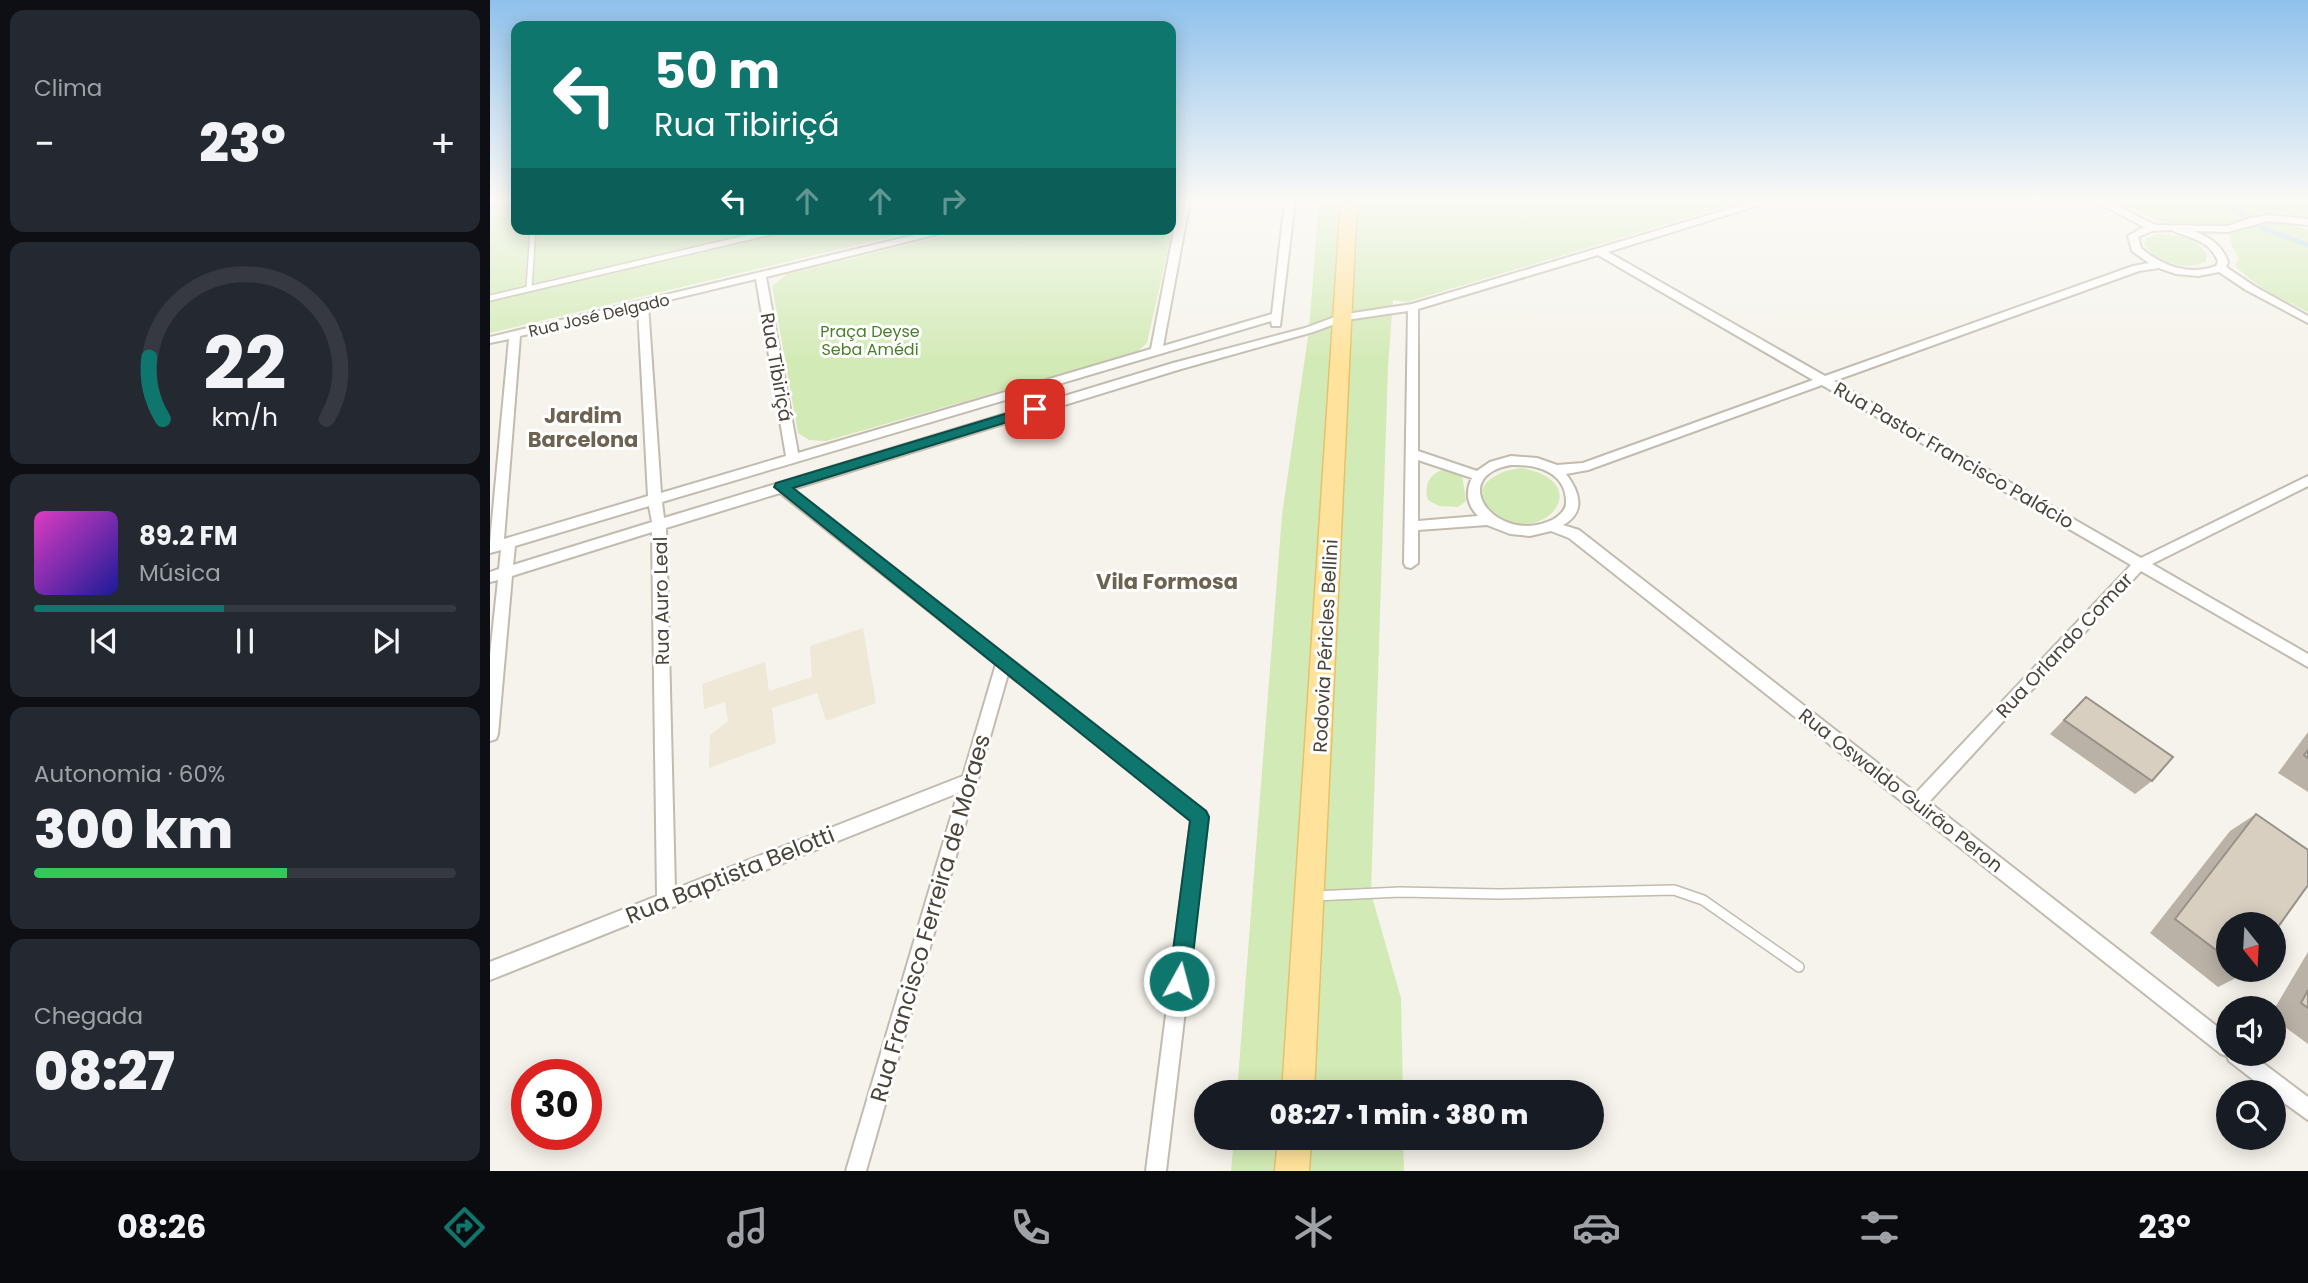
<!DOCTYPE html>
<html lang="pt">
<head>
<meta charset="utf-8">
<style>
  body { margin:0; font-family:Poppins,sans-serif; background:#242831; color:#f1f3f6; height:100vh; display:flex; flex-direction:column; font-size:26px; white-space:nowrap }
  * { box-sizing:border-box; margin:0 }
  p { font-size:23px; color:#9ea1a6 }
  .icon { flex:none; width:38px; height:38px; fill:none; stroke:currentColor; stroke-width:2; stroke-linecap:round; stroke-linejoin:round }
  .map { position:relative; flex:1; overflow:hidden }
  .drawer { display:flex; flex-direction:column; gap:10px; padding:10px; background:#0d0f14; width:490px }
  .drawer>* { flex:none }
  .hud { position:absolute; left:21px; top:21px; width:665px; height:214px; border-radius:14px; box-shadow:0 4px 18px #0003; background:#0f766e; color:#fff; overflow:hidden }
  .needle { width:46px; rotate:162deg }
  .buttons { position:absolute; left:1726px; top:912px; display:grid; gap:14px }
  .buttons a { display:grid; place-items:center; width:70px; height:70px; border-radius:50%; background:#171b24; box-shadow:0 4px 18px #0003; font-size:35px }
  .speed { position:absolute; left:21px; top:1059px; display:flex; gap:14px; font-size:35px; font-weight:700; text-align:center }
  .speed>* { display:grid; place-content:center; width:91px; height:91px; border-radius:50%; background:#171b24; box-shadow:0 4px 18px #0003; line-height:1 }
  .speed .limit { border:10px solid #d22; background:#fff; color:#111 }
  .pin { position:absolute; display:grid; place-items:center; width:60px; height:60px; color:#fff; margin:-30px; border-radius:14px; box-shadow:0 4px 10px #0006 }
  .me { position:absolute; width:77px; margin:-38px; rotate:7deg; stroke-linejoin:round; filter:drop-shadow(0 0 5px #0008) }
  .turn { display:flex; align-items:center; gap:24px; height:147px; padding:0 28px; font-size:32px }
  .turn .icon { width:91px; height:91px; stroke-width:2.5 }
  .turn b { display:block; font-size:49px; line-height:60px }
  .lanes { display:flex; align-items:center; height:66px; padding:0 28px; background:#0003; justify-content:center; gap:35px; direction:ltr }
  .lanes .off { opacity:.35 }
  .big { font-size:52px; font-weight:800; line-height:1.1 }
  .drawer .card { flex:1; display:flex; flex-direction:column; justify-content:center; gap:10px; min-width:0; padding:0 24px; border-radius:14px; background:#242831 }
  .drawer .dial { align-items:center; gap:0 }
  .dial svg { height:182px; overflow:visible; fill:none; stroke:#363941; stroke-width:7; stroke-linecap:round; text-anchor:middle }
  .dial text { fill:#f1f3f6; stroke:none }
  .song { display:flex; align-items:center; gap:21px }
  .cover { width:84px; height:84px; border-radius:10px; background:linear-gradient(135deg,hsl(310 70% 55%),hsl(240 70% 35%)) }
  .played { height:7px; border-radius:4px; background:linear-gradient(90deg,#0f766e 45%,#363941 45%) }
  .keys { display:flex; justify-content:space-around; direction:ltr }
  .heat { display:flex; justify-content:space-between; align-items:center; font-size:38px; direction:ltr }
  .charge { height:10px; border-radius:5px; background:linear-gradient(90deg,#34c759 60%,#363941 0) }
  .trip { position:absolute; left:704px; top:1080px; width:410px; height:70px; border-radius:35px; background:#171b24; box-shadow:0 4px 18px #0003; font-weight:800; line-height:70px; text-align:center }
  .tab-bar { display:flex; height:112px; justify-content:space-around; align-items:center; background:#090b0e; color:#9ea1a6 }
  .tab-bar .icon { width:49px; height:49px }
  .tab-bar .active { color:#0f766e }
  .tab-bar b { font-size:32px; color:#f1f3f6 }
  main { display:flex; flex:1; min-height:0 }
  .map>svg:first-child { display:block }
  .education { fill:#efe8d6 }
  .green { fill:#d2eab5 }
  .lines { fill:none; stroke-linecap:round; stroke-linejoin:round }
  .stream { stroke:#a9d4f2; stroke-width:4.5 }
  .service-far1-casing { stroke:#c2bbae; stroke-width:8 }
  .service-casing { stroke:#c2bbae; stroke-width:12 }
  .minor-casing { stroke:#c2bbae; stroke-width:4 }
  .primary-casing { stroke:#e6c16a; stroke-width:3 }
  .service-far1 { stroke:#fff; stroke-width:5 }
  .service { stroke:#fff; stroke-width:9 }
  .minor { fill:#fff; fill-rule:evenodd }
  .primary { fill:#ffe39c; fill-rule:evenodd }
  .wall { fill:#bab2a6 }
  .building { fill:#d8cfc1; stroke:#979187; stroke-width:2 }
  .route { fill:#0f766e; stroke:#0a4d48; stroke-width:2 }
  .labels { text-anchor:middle; stroke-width:6; stroke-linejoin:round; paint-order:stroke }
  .far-street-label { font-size:16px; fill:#4b4439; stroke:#fff }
  .far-park-label { font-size:16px; fill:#4a7f2a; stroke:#fff }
  .street-label { font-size:19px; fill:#4b4439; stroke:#fff }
  .neighbourhood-label { font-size:21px; font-weight:bold; fill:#6e6250; stroke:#fff }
  .near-street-label { font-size:23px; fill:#4b4439; stroke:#fff }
</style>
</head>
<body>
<main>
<section class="drawer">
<div class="card"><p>Clima</p>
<div class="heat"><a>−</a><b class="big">23°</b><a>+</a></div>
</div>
<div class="card dial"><svg viewBox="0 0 100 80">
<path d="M14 69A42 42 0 1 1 86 69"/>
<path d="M14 69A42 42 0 0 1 8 42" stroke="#0f766e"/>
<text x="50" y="56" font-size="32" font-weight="700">22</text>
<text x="50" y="72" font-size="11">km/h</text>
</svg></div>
<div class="card">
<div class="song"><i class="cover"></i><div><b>89.2 FM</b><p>Música</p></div></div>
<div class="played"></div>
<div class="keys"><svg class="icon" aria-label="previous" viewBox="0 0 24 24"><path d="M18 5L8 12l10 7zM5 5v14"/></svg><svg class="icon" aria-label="pause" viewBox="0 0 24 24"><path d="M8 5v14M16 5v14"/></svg><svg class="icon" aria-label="next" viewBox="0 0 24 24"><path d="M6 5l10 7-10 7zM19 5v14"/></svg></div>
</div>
<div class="card"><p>Autonomia · 60%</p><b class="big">300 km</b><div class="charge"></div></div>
<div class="card"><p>Chegada</p><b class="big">08:27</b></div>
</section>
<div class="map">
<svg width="1818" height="1171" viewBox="0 0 1818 1171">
  <rect width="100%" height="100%" fill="#f6f3ec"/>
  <!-- education -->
  <path class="education" d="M373,628L386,703L336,721L327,693L282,708L286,743L219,768L220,735L238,721L235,702L214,709L212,684L275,662L279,691L322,677L320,646Z"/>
  <!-- green -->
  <path class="green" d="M0,200H26V229H434L0,333Z
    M681,200H689L657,343L647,352L336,441L319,440L308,433L282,286L297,274L482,229H681Z
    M829,200H1257L917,302L903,300L898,367L881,893L911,998L913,1092H747L792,515L819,330Z
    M1626,200H1818V219L1789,213L1782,218L1818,230V312C1792,299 1765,287 1745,265L1749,259L1741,244L1740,229L1670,222Z
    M1667,234C1686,234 1706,238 1717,254L1716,261C1698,272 1665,263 1654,244L1657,238Z
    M1033,468C1111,485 1047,550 1003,513C973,488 1009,469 1033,468Z
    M958,469L972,475L976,501L968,507L949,506L938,500C933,483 941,471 958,469Z
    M744,1138H913L914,1171H741Z"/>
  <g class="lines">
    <!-- stream -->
    <path class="stream" d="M1728,200L1777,230L1818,245"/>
    <defs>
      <path id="service-far1" d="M39,288L43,229
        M0,298L294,229"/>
      <path id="service" d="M825,896L910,892L1009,894L1184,890L1213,900L1309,967"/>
      <path id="minor" d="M690,200H700L673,346L782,314L795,200H805L790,326H782L781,321L172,502L174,518L683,363L815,328L850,315L922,304L1269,200H1285L1118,252L1335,376L1643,266L1659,263L1642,251L1638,236L1654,227L1603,200H1616L1665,225L1738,226L1761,218L1778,215L1818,219V225L1778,221L1738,232L1703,231C1720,237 1732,245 1738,262L1736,267L1764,286L1818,316V323L1756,290L1729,272L1708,276L1686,274L1669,268L1649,271L1344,381L1651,558L1818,476V486L1662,564L1818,654V667L1651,571L1439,802L1738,1035V1054H1761L1818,1097V1120L1783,1095V1092H1779L1739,1061L1737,1056L1731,1054L1079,538L1061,531L1040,536L1020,534L997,525L928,530V563L921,568L916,567L914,563L918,311L856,320L823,332L691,369L303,489L716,812L718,817L676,1171H656L701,820L518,674L376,1171H356L468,793L0,980V962L167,896L162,532L22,576L8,734L6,739L0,741V655L8,580L0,582V572L9,569L11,550L0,553V543L19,339L0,343V337L450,229H468L276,277L308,453L661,349ZM1681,230C1699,238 1721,240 1728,262L1726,266C1699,276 1672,266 1651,248L1648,237L1662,231ZM1108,255L1323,380L1093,463L1067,465L1047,458L1021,456L1000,462L987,471L928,451V309ZM266,279L296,456L171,493L158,305ZM148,308L158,496L14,539L30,336ZM1332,385L1641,565L1426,793L1089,530L1073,525C1097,512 1089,491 1076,474L1098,470ZM928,460L982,478C975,492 977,505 988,516L928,521ZM1021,465C1046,464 1077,472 1076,503C1076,510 1070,515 1064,519C1008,548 954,477 1021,465ZM290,493L506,664L473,776L185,889L176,528ZM159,506L162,522L23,565L25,546Z"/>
      <path id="primary" d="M851,200H867L824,1092H792Z
        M788,1138H821L819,1171H785Z"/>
    </defs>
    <!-- service-far1 casing -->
    <use href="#service-far1" class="service-far1-casing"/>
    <!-- service casing -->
    <use href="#service" class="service-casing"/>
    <!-- minor casing -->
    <use href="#minor" class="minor-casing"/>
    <!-- primary casing -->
    <use href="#primary" class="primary-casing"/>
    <!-- service-far1 -->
    <use href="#service-far1" class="service-far1"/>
    <!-- service -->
    <use href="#service" class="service"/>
    <!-- minor -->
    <use href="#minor" class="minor"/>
    <!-- primary -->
    <use href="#primary" class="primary"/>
  </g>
  <!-- wall -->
  <path class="wall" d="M1596,697L1662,781L1645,794L1560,734Z
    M1818,732V792L1788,773Z
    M1766,814L1738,924V970H1759L1756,973L1728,987L1660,933L1740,831Z
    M1818,952V1044L1783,1018V1011Z"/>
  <!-- building -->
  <path class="building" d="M1596,697L1683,757L1662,781L1574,720Z
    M1818,750V758L1814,755Z
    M1766,814L1818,850V885L1783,934V924H1738V959L1685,919Z
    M1818,990V1008L1811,1003Z"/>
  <!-- sky -->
  <linearGradient id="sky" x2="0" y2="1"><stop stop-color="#8fc1ec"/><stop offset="0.55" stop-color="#fbfaf6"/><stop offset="1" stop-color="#fbfaf6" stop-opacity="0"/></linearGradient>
  <rect width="1818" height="364" fill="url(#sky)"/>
  <!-- route -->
  <path class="route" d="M545,405L552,409L550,412L303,488L716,811L719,817L700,981L697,988L689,991L682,988L679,981L700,821L284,487L286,483Z"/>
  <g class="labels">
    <!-- far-street labels -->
    <g class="far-street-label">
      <text transform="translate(109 315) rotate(-13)" y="6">Rua José Delgado</text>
    </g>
    <!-- far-park labels -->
    <g class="far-park-label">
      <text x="380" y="337">Praça Deyse<tspan x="380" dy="18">Seba Amédi</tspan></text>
    </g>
    <!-- street labels -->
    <g class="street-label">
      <text transform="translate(287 367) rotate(80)" y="7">Rua Tibiriçá</text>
      <text transform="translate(1464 455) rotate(30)" y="7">Rua Pastor Francisco Palácio</text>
      <text transform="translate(171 601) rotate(-91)" y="7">Rua Auro Leal</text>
      <text transform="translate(1574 645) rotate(-47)" y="7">Rua Orlando Comar</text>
      <text transform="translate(835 646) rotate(-87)" y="7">Rodovia Péricles Bellini</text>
      <text transform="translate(1411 790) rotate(38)" y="7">Rua Oswaldo Guirão Peron</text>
    </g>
    <!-- neighbourhood labels -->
    <g class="neighbourhood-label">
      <text x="93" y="423">Jardim<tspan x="93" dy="24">Barcelona</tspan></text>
      <text x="677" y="589">Vila Formosa</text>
    </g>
    <!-- near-street labels -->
    <g class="near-street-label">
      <text transform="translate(240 875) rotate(-22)" y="8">Rua Baptista Belotti</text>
      <text transform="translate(440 918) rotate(-74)" y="8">Rua Francisco Ferreira de Moraes</text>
    </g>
  </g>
</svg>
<div class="buttons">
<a><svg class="needle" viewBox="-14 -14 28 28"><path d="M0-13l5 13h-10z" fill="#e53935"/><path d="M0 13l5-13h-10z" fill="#9ea1a6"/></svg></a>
<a><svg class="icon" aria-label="sound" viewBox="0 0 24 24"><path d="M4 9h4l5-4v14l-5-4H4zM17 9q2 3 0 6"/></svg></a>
<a><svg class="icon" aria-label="search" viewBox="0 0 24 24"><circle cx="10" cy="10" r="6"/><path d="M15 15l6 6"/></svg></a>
</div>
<div class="speed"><div class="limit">30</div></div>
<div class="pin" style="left:545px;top:409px;background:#d93025"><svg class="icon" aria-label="arrive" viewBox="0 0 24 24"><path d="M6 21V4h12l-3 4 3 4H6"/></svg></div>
<svg class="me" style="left:689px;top:981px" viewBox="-20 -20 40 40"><circle r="17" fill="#0f766e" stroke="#fff" stroke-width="3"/><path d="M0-11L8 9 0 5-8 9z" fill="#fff"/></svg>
<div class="trip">08:27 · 1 min · 380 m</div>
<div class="hud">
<div class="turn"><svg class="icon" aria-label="left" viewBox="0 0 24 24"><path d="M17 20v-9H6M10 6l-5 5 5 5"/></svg><div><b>50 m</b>Rua Tibiriçá</div></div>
<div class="lanes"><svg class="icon" aria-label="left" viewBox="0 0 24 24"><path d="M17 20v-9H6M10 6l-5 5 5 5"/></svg><svg class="icon off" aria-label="ahead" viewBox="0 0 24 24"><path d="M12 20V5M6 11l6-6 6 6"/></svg><svg class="icon off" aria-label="ahead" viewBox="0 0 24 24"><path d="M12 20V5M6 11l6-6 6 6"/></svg><svg class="icon off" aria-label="right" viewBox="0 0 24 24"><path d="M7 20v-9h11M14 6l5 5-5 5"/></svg></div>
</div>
</div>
</main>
<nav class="tab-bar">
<b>08:26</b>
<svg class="icon active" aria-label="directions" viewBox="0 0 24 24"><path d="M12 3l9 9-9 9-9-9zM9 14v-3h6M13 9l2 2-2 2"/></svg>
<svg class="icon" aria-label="music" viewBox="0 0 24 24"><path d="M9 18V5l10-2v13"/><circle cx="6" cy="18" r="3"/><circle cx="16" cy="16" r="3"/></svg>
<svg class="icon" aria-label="phone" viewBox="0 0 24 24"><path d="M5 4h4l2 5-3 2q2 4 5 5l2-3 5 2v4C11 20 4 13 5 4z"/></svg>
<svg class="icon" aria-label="climate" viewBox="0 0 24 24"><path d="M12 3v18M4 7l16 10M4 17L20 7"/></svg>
<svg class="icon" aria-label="car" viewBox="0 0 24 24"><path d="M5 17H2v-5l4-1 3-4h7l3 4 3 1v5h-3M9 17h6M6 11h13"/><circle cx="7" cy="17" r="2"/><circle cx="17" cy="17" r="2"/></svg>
<svg class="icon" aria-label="filters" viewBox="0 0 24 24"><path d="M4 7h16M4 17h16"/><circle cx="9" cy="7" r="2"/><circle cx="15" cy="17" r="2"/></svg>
<b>23°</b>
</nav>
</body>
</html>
